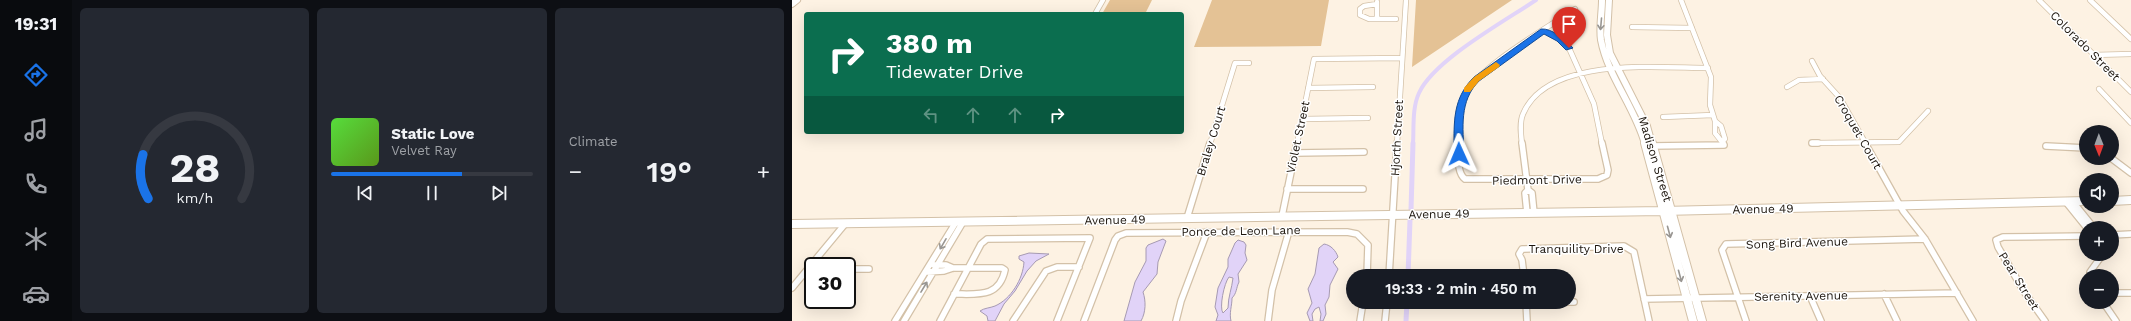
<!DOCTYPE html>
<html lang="en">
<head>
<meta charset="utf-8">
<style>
  body { margin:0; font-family:"Work Sans",sans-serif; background:#242831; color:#f1f3f6; height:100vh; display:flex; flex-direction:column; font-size:15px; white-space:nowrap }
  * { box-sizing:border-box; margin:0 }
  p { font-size:13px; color:#9ea1a6 }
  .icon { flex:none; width:22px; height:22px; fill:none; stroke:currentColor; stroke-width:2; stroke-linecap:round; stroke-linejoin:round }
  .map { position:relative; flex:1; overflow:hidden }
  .panel { display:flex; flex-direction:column; gap:8px; padding:8px; background:#0d0f14; width:720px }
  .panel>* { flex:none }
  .hud { position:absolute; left:12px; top:12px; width:380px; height:122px; border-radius:4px; box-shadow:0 4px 16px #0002; background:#0b6e4f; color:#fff; overflow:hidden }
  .needle { width:26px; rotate:179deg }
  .tools { position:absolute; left:1287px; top:125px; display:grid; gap:8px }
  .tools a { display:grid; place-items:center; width:40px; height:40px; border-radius:50%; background:#171b24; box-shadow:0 4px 16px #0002; font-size:20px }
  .speed { position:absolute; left:12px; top:257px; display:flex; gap:8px; font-size:20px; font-weight:700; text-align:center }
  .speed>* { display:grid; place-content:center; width:52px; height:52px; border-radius:50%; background:#171b24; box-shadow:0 4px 16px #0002; line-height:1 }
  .speed .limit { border:2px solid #111; border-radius:6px; background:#fff; color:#111 }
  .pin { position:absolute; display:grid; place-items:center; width:34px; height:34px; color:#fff; margin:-41px -17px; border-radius:50% 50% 50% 0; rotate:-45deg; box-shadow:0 0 4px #0007 }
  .pin .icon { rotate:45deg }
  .me { position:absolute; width:44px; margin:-22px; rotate:359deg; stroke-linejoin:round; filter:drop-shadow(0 0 3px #0008) }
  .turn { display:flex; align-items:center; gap:14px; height:84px; padding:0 16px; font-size:18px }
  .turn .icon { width:52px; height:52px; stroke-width:2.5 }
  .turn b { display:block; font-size:28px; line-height:34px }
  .lanes { display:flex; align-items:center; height:38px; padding:0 16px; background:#0003; justify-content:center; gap:20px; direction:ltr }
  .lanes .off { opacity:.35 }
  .big { font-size:30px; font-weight:600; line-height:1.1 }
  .panel .card { flex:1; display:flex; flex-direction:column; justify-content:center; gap:6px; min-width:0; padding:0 14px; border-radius:6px; background:#242831 }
  .panel .dial { align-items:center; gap:0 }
  .dial svg { height:104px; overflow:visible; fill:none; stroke:#363941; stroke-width:7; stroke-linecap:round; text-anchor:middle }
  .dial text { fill:#f1f3f6; stroke:none }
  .song { display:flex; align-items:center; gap:12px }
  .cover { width:48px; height:48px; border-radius:6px; background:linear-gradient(135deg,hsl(110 70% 55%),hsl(90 70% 35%)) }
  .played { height:4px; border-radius:2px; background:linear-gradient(90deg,#1a73e8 65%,#363941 65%) }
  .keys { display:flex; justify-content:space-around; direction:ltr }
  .heat { display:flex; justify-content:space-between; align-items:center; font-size:22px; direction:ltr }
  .panel .tiles { flex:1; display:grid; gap:8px; grid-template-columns:repeat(3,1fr) }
  .trip { position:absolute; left:554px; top:269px; width:230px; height:40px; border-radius:20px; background:#171b24; box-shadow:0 4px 16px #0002; font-weight:600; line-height:40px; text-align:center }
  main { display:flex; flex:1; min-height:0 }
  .tab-bar { display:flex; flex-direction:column; width:72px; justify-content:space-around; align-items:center; background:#090b0e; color:#9ea1a6 }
  .tab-bar .icon { width:28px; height:28px }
  .tab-bar .active { color:#1a73e8 }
  .tab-bar b { font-size:18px; color:#f1f3f6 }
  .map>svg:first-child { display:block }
  .green { fill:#e4c295 }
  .water { fill:#e1d3f8; stroke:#a69ab2; fill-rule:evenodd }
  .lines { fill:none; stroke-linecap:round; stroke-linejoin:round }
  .canal-far1 { stroke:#e1d3f8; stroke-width:4 }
  .canal { stroke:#e1d3f8; stroke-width:5 }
  .street-far1-casing { stroke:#d3c1a8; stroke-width:6 }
  .street-casing { stroke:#d3c1a8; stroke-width:8 }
  .secondary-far1-casing { stroke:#d3c1a8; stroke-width:8 }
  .secondary-casing { stroke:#d3c1a8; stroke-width:10 }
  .street-far1 { stroke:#fff; stroke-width:4.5 }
  .street { stroke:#fff; stroke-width:5.5 }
  .secondary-far1 { stroke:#fff; stroke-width:6 }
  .secondary { stroke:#fff; stroke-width:8 }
  .oneway { stroke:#999692 }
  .route { fill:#1a73e8; stroke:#114b97 }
  .slow { fill:#f59e0b }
  .labels { text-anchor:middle; stroke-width:3; stroke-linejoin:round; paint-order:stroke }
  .street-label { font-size:12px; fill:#1c150d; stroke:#fff }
</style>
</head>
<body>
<main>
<nav class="tab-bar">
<b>19:31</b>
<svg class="icon active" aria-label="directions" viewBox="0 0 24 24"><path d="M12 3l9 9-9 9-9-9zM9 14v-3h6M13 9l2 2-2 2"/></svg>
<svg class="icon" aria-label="music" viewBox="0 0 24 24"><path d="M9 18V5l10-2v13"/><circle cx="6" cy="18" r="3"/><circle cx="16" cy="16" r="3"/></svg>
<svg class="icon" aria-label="phone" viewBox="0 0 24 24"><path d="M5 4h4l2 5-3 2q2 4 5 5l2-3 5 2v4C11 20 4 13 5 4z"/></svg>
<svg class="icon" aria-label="climate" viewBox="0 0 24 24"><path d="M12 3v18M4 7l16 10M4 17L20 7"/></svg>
<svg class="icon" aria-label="car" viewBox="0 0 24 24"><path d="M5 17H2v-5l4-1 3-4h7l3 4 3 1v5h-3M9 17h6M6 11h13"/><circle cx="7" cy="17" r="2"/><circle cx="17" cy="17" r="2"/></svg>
</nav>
<section class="panel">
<div class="tiles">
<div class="card dial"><svg viewBox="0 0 100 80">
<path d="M14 69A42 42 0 1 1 86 69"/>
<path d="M14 69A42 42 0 0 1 10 35" stroke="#1a73e8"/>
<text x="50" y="56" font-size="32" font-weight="700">28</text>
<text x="50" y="72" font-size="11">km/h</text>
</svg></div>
<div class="card">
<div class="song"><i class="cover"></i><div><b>Static Love</b><p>Velvet Ray</p></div></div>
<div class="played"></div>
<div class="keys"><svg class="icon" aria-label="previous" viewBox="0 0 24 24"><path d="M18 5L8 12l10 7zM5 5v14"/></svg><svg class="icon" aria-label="pause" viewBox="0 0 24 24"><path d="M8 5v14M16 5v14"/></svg><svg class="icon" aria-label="next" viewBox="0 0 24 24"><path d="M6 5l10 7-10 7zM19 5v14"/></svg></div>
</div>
<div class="card"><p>Climate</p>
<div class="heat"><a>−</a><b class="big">19°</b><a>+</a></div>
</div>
</div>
</section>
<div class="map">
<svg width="1339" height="321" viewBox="0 0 1339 321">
  <rect width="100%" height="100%" fill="#fdf2e3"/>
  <!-- green -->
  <path class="green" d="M318,0H360L353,14H310Z
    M420,0H537L529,46L402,47Z
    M624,0H720L620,67Z"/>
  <!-- water -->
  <path class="water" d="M371,239L374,241L366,262L365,274L351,292C354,301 354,312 349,321H332L343,282L354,261V248L356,245Z
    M446,240L452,242L454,245L453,253L455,260L446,274L447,282C444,288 445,293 440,298C440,306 437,313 439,321H424L426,315L423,307L426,288L436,267V259L443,243ZM437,277L441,278C440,288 436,297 436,308L431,313C427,308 432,283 437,277Z
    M532,244C539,245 544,251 546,257L541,262L546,269L538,285L537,297L533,305L534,314L531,321H528L529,314L527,307L523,309L520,314L521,321H518L515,313L520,303L516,289L523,274L527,248Z
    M237,253L257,254L244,261L235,271L223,291L212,304L203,321H196L195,316L188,311C192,308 198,308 203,306C219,299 231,279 232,262L227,259V256Z"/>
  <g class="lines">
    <!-- canal-far1 -->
    <path class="canal-far1" d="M621,144C622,127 620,108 627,93C642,60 713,21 744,0"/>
    <!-- canal -->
    <path class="canal" d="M619,210L621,143
      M616,276L618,220
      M614,321L615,302"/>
    <defs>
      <path id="street-far1" d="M889,0L919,77L918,105L923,121L929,126L933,139L930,142
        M1247,0L1339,92
        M1298,0L1339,39
        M585,2V19
        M585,4L572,6L568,9V15L577,19H604
        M303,14L311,0
        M840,27L900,28
        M752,31L768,39L777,48L802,104L810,144
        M1301,55L1339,54
        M1020,61L1028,76L1048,98L1074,144
        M995,87L1007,80L1031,79
        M516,88L581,87
        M1307,89L1339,123
        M871,117L921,115
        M510,119L576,118
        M923,121V133L930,142
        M930,142L931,144
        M1020,143L1107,142L1136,111
        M418,144L443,63H457
        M505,144L522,59L609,58
        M605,144L614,0
        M666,144C665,129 664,112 671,98C685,67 754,29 783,9
        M730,144C729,135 727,123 731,114C755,56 865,68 916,68"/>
      <path id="street" d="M666,143C667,154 664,172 673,179H806L815,175L816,170L810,143
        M730,143L736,190L733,193L735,213
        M1020,143H1026
        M1073,143L1111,211L1133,239L1181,321
        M859,146L932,145L931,143
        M1254,146L1294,148
        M503,153L572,152
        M1319,158L1339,173
        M495,189H571
        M736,190L740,193L742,213
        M1274,202L1295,228
        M1281,202L1302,228
        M490,216L505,143
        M395,218L418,143
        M1320,235L1339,234
        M142,265H154L161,268
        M55,269H77
        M135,272L152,271L161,268H210L213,270C207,298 186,294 162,294
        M597,276L605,143
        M732,276L730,260L727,254L730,249L832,246L842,252L857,321
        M1298,276V272L1311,254
        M0,288L53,224
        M1320,293H1339
        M1092,294L1105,321
        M1018,296L1029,321
        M852,299L1165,293
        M777,302H782
        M1311,302L1324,321
        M103,321L164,222
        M112,321L171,222
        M148,321L189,244L195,239L298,238L265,321
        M221,321L254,271L265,267H287
        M292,321L323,240L326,236L334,233L555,232L565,234L576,245L575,276
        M384,321L389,301L415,232
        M476,321L480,290L497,231
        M568,321L571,302
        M593,321L595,302
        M735,321L734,302H737
        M954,321L930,250L934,244L1133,239
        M1253,321L1233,293L1206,247L1204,240L1211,237L1294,236"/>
      <path id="secondary-far1" d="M810,0C810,13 807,27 809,40C816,77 843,107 853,144
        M817,0L815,35L818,53L855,126L860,144
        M0,4L5,0"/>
      <path id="secondary" d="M853,143L901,321
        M860,143L910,321
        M1320,201L1339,200
        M0,224L871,211L1294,201"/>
    </defs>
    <!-- street-far1 casing -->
    <use href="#street-far1" class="street-far1-casing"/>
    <!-- street casing -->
    <use href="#street" class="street-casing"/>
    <!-- secondary-far1 casing -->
    <use href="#secondary-far1" class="secondary-far1-casing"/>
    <!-- secondary casing -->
    <use href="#secondary" class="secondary-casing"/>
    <!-- street-far1 -->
    <use href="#street-far1" class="street-far1"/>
    <!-- street -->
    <use href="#street" class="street"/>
    <!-- secondary-far1 -->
    <use href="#secondary-far1" class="secondary-far1"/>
    <!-- secondary -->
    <use href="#secondary" class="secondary"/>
  </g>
  <!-- one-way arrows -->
  <defs><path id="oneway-shaft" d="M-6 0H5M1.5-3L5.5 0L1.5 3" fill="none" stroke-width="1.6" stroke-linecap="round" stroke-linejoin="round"/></defs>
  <g class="oneway">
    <use href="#oneway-shaft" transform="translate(809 24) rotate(95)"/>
    <use href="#oneway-shaft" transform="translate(877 232) rotate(75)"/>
    <use href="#oneway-shaft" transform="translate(151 244) rotate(120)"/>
    <use href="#oneway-shaft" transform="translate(888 276) rotate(75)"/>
    <use href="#oneway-shaft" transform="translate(132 287) rotate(-59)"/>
  </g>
  <!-- route -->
  <path class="route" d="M749,29C760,28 774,40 781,48L774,50L765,41L752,34L687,81C667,101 671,128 672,154L670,157H664C661,151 662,144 662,138C662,114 664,95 682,77Z"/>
  <!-- slow -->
  <path class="slow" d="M704,62L708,65L707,67L687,81L678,92H672V88L682,77Z"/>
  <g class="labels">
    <!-- street labels -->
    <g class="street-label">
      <text transform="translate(1293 46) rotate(45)" y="4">Colorado Street</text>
      <text transform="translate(1066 132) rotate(60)" y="4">Croquet Court</text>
      <text transform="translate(506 137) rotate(-78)" y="4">Violet Street</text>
      <text transform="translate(605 138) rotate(-87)" y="4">Hjorth Street</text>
      <text transform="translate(419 141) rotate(-73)" y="4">Braley Court</text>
      <text transform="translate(863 159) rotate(73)" y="4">Madison Street</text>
      <text transform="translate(745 180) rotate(-1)" y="4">Piedmont Drive</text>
      <text transform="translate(971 209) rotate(-1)" y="4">Avenue 49</text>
      <text transform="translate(647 214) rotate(-1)" y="4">Avenue 49</text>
      <text transform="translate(323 220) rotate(-1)" y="4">Avenue 49</text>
      <text transform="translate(449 231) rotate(-1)" y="4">Ponce de Leon Lane</text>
      <text transform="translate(1005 243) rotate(-2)" y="4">Song Bird Avenue</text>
      <text x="784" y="253">Tranquility Drive</text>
      <text transform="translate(1227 281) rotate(58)" y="4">Pear Street</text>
      <text transform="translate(1009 296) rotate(-1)" y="4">Serenity Avenue</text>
    </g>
  </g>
</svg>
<div class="tools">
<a><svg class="needle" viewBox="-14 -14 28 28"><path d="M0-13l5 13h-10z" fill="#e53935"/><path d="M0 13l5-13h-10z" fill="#9ea1a6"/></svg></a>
<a><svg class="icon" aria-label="sound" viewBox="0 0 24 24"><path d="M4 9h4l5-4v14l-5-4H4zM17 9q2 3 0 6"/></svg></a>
<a>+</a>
<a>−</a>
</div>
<div class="speed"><div class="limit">30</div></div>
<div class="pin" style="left:777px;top:48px;background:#d93025"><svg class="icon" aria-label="arrive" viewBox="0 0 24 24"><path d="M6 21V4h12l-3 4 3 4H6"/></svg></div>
<svg class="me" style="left:667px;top:154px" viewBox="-20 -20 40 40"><path d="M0-17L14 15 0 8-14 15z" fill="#1a73e8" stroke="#fff" stroke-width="4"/></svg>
<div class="trip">19:33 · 2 min · 450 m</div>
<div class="hud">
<div class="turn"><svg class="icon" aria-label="right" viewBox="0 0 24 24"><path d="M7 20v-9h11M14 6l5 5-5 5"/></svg><div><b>380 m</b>Tidewater Drive</div></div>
<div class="lanes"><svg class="icon off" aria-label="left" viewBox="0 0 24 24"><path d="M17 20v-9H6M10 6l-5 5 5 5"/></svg><svg class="icon off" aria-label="ahead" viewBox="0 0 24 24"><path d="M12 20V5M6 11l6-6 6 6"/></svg><svg class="icon off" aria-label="ahead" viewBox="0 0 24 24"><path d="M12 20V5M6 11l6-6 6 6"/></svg><svg class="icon" aria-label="right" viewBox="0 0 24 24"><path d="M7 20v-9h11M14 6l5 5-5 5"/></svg></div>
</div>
</div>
</main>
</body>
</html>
